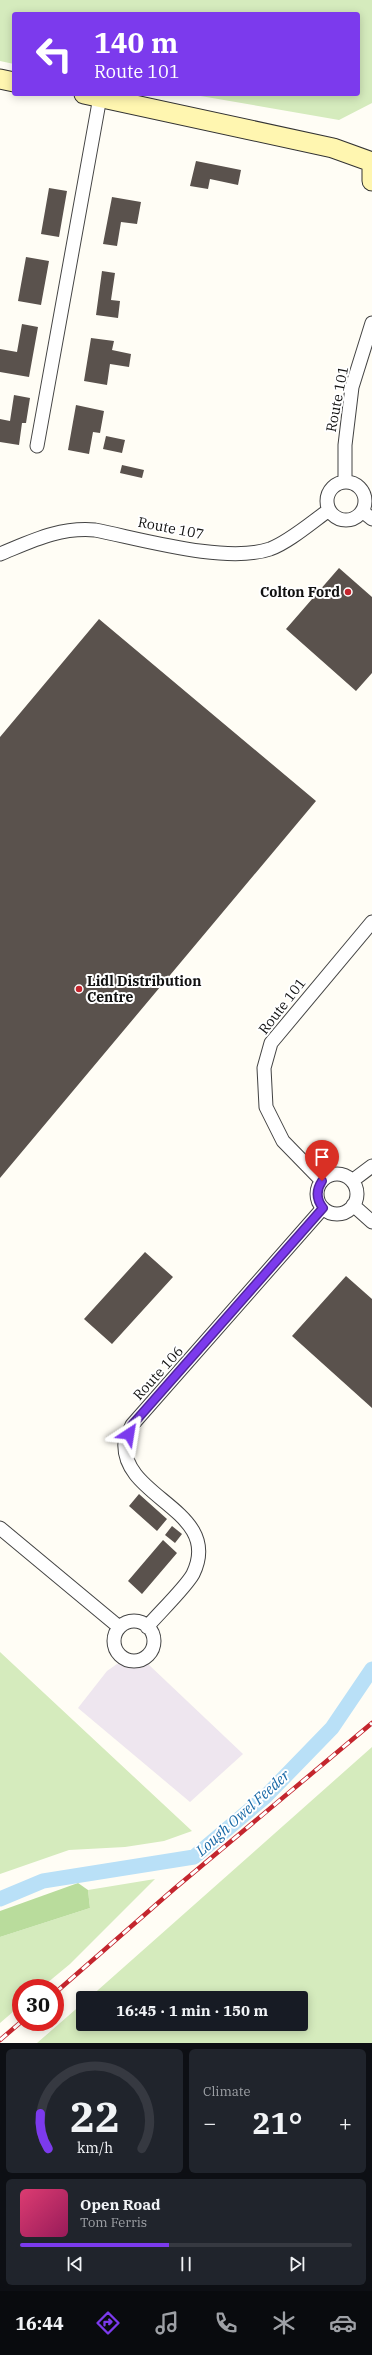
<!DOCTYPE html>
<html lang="en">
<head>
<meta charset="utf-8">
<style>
  body { margin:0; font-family:"IBM Plex Serif",serif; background:#20242c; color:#f1f3f6; height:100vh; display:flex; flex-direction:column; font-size:15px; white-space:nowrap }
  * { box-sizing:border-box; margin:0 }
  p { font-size:13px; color:#9ea1a6 }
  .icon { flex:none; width:22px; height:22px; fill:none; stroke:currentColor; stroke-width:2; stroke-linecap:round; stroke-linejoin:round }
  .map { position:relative; height:2043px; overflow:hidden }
  .drawer { display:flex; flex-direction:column; gap:6px; padding:6px; background:#0d0f14; flex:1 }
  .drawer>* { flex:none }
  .guide { position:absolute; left:12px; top:12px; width:348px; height:84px; border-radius:4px; box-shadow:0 2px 10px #0003; background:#7c3aed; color:#fff; overflow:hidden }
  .speed { position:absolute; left:12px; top:1979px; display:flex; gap:8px; font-size:20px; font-weight:700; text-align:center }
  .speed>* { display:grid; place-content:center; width:52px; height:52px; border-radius:50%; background:#171b24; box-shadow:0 2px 10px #0003; line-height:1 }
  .speed .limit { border:6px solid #d22; background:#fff; color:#111 }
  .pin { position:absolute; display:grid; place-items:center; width:34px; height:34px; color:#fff; margin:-41px -17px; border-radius:50% 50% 50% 0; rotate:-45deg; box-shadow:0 0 4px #0007 }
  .pin .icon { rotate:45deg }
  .me { position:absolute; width:44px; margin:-22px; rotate:33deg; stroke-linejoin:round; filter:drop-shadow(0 0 3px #0008) }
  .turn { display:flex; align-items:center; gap:14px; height:84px; padding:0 16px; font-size:18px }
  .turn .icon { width:52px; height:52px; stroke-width:2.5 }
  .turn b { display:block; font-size:28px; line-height:34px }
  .big { font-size:30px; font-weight:800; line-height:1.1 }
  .drawer .widget { flex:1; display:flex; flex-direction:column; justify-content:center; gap:6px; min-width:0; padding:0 14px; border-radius:6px; background:#20242c }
  .drawer .dial { align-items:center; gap:0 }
  .dial svg { height:104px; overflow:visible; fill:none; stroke:#363941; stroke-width:7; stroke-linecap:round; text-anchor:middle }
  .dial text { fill:#f1f3f6; stroke:none }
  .song { display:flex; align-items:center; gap:12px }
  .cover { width:48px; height:48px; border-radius:6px; background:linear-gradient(135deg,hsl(340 70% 55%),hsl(330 70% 35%)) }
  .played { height:4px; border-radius:2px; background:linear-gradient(90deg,#7c3aed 45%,#363941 45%) }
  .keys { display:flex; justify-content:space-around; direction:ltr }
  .heat { display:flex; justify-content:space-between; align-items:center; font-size:22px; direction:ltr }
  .drawer .tiles { flex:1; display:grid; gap:6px; grid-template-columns:1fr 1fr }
  .widget:last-child { grid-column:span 2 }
  .trip { position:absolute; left:76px; top:1991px; width:232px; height:40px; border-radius:4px; background:#171b24; box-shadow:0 2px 10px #0003; font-weight:800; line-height:40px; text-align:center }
  .menu { display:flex; height:64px; justify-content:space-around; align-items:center; background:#090b0e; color:#9ea1a6 }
  .menu .icon { width:28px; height:28px }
  .menu .active { color:#7c3aed }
  .menu b { font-size:18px; color:#f1f3f6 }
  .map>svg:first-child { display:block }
  .industrial { fill:#eee6ef }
  .green { fill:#d5ebbd }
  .forest { fill:#b9dc9c }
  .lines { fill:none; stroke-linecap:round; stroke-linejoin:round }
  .canal { stroke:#b9e0f7; stroke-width:15 }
  .building { fill:#5a524d }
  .minor-casing { stroke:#444; stroke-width:15 }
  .secondary-casing { stroke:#333; stroke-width:21 }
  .minor { stroke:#fff; stroke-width:13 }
  .secondary { stroke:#fff6b0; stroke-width:19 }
  .rail-casing { stroke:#c4262e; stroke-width:4.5 }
  .rail { stroke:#fff; stroke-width:3; stroke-dasharray:9; stroke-linecap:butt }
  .route-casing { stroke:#51269a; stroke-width:10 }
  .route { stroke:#7c3aed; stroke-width:7 }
  .poi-dot { fill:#c4262e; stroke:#fff; stroke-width:1.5 }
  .labels { text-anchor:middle; stroke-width:4; stroke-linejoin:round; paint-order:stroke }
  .street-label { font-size:14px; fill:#111; stroke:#fff }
  .poi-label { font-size:14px; font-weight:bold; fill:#111; stroke:#fff; text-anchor:end }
  .water-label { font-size:15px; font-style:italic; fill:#1768a6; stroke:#fff }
</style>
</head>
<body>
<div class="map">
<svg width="372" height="2043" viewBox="0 0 372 2043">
  <rect width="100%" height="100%" fill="#fffdf5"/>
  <!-- industrial -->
  <path class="industrial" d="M117,1664L137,1667L148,1664L243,1754L190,1802L78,1708L107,1671Z"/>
  <!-- green -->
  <path class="green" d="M0,0H372V103L339,120L189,94H358V14H14V64L0,61Z
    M0,1652L192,1831L164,1841L125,1847L69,1850L0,1874Z
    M372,1747V2043H37L83,2003V2024H301V1998H89Z
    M155,1879L70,1964L41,1988H21V2005L0,2023V1937L90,1908L88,1890Z"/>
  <!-- forest -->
  <path class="forest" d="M78,1883L88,1890L90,1908L0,1937V1911Z"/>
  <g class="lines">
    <!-- canal -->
    <path class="canal" d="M0,1899L43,1881L194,1857L265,1797L332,1728L372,1669"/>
  </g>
  <!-- building -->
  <path class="building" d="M196,161L241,170L238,185L210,179L208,189L190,186Z
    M49,188L67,191L59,237L41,234Z
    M112,197L141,202L137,224L121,222L117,246L103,244Z
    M26,257L49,261L41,305L18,301Z
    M102,271L115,273L111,300L120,301L118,318L96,315Z
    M22,324L38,327L29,377L0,372V349L17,352Z
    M91,338L114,341L112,350L131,354L129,367L110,364L107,385L84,381Z
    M14,395L30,398L26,423H22L19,445L0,442V419L10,421Z
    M76,405L104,411L100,433L93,432L89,454L68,450Z
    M106,436L125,440L122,453L103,449Z
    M122,465L144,470L142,478L120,473Z
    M339,568L372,597V673L356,691L286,629Z
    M99,619L316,801L0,1178V737Z
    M145,1252L173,1277L112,1344L84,1319Z
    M346,1276L372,1299V1408L292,1336Z
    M139,1494L167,1519L157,1531L129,1506Z
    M172,1526L182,1534L175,1543L165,1535Z
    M163,1540L177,1553L142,1594L128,1581Z"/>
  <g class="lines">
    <defs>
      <path id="minor" d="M37,446L100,97
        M327 501a19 19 0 1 1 38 0a19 19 0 1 1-38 0Z
        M345,482V445L352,387L372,323
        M362,511L372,519
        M0,554C32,541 59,527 95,530C141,539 226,564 270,549C289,542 312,522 329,510
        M317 1194a20 20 0 1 1 40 0a20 20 0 1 1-40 0Z
        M322,1181L283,1141L266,1107L264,1068L271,1043L372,922
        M352,1181L372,1166
        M353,1205L372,1222
        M0,1528L119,1627
        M114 1641a20 20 0 1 1 40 0a20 20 0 1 1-40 0Z
        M147,1627C158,1614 186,1587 193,1574C224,1510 120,1498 125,1442C126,1437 130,1430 132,1425L323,1208"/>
      <path id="secondary" d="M0,79L14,82
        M84,94L333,148L372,162
        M372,167V181"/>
    </defs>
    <!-- minor casing -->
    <use href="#minor" class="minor-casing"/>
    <!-- secondary casing -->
    <use href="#secondary" class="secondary-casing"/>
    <!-- minor -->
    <use href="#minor" class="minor"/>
    <!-- secondary -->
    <use href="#secondary" class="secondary"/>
    <defs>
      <path id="rail" d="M55,1993L174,1889L372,1723
        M0,2040L21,2022"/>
    </defs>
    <!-- rail casing -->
    <use href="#rail" class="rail-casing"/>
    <!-- rail -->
    <use href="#rail" class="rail"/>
  </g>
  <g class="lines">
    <defs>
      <path id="route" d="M129,1434L132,1425L323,1208C316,1199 316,1190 322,1181"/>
    </defs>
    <!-- route casing -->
    <use href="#route" class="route-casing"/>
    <!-- route -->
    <use href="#route" class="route"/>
  </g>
  <!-- markers -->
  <g class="poi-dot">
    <circle cx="348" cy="592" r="4"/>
    <circle cx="79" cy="989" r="4"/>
  </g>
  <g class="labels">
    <!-- street labels -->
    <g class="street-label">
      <text transform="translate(337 399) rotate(-79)" y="5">Route 101</text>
      <text transform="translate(171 528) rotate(11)" y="5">Route 107</text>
      <text transform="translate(282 1006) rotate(-52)" y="5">Route 101</text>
      <text transform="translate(158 1373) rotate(-48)" y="5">Route 106</text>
    </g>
    <!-- poi labels -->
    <g class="poi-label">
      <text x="340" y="597">Colton Ford</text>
      <text x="87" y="986" text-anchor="start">Lidl Distribution<tspan x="87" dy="16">Centre</tspan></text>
    </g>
    <!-- water labels -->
    <g class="water-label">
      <text transform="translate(243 1813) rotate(-42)" y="5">Lough Owel Feeder</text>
    </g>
  </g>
</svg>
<div class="speed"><div class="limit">30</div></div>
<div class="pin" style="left:322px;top:1181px;background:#d93025"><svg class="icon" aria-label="arrive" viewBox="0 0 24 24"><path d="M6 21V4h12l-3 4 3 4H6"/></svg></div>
<svg class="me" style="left:129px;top:1434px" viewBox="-20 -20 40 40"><path d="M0-17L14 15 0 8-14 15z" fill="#7c3aed" stroke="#fff" stroke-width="4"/></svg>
<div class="trip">16:45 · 1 min · 150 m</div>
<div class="guide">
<div class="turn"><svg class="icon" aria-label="left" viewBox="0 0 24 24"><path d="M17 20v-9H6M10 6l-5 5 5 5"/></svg><div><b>140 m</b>Route 101</div></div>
</div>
</div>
<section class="drawer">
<div class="tiles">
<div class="widget dial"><svg viewBox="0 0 100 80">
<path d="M14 69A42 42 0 1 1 86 69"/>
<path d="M14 69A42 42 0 0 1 8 42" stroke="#7c3aed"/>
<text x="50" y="56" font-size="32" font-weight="700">22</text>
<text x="50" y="72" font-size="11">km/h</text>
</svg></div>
<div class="widget"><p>Climate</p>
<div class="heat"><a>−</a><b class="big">21°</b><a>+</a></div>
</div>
<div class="widget">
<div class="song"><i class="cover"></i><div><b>Open Road</b><p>Tom Ferris</p></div></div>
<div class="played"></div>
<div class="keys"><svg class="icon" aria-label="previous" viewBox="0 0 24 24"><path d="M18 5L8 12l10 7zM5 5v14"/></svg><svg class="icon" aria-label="pause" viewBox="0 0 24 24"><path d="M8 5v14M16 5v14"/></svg><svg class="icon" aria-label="next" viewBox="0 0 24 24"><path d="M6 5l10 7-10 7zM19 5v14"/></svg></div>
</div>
</div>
</section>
<nav class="menu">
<b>16:44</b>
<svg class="icon active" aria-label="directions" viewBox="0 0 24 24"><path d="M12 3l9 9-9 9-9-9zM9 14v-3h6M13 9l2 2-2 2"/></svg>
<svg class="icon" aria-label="music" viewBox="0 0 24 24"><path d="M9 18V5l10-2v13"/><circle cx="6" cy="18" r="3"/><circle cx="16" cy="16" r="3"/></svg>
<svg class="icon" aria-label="phone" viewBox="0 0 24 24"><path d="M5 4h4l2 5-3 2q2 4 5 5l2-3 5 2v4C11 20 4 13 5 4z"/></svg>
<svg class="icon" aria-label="climate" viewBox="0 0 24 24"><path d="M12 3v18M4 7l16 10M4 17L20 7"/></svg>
<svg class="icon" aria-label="car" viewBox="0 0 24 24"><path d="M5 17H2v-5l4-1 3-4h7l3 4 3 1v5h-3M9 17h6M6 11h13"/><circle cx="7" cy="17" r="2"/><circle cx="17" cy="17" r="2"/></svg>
</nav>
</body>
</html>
